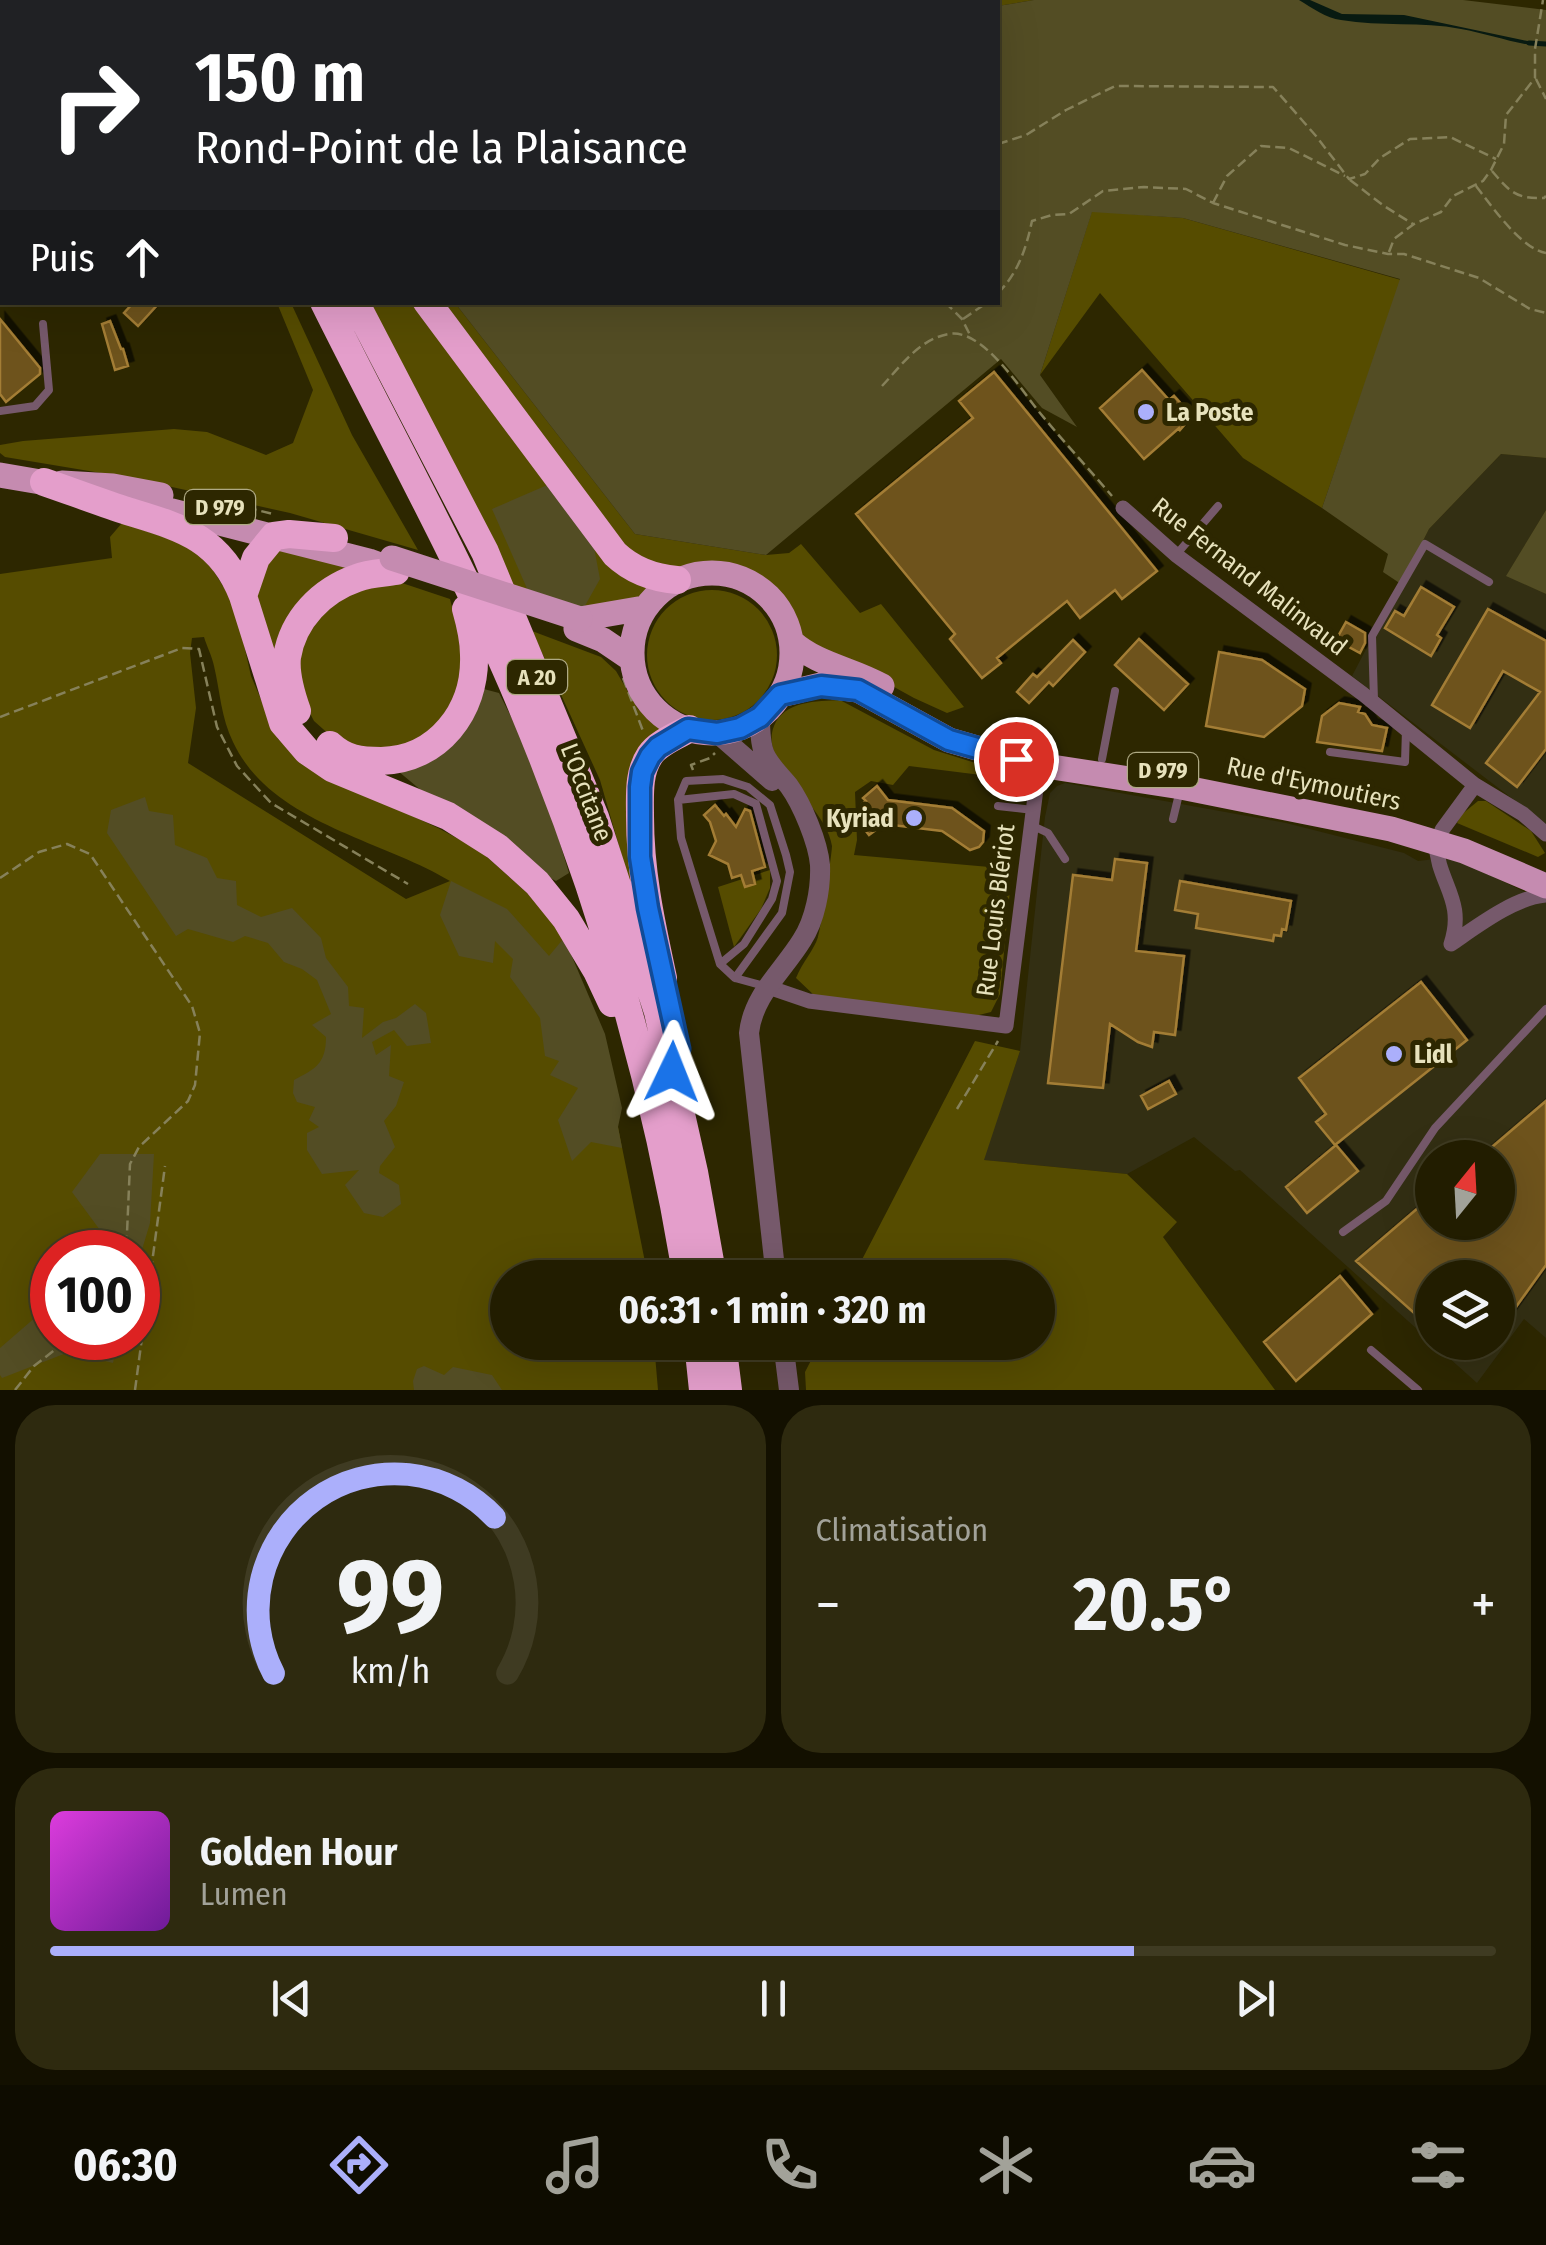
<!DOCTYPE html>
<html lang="fr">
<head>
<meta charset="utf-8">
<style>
  body { margin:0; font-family:"Fira Sans Condensed",sans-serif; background:#2e2a0f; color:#f1f3f6; height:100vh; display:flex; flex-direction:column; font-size:38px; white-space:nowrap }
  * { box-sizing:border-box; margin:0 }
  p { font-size:32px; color:#a2a299 }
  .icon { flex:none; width:55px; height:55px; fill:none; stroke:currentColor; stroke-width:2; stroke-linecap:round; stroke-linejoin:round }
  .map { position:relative; height:1390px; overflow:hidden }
  .details { display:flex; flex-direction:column; gap:15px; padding:15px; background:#131000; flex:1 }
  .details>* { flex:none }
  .guide { position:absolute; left:0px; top:0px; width:1000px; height:305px; box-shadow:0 10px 40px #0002,0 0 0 2px #3f3b22; background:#202124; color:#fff; overflow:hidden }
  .needle { width:65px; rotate:18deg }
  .controls { position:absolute; left:1415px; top:1140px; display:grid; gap:20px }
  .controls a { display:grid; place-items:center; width:100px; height:100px; border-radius:50%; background:#221d00; box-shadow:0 10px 40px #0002,0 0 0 2px #3f3b22; font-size:50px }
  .speed { position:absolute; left:30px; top:1230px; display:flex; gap:20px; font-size:50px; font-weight:700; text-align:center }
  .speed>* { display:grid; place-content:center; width:130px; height:130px; border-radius:50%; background:#221d00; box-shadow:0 10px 40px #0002,0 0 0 2px #3f3b22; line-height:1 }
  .speed .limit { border:15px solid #d22; background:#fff; color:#111 }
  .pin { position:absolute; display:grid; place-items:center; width:85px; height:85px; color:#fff; margin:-42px; border:5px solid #fff; border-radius:50%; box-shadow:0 2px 10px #0007 }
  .me { position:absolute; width:110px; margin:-55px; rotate:2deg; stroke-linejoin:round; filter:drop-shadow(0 0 8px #0008) }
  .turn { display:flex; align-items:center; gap:35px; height:210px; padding:0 30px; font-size:45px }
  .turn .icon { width:130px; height:130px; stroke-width:2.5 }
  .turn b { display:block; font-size:70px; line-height:85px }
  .then { display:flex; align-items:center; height:95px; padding:0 30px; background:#0003; gap:20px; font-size:38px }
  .big { font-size:75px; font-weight:700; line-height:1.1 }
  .details .card { flex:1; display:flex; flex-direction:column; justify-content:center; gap:15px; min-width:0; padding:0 35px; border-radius:40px; background:#2e2a0f }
  .details .dial { align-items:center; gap:0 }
  .dial svg { height:260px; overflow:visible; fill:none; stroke:#3f3b22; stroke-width:7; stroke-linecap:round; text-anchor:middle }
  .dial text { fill:#f1f3f6; stroke:none }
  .song { display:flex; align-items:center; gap:30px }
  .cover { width:120px; height:120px; border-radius:15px; background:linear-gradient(135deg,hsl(300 70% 55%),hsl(280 70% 35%)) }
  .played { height:10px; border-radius:5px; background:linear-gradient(90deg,#abaffb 75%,#3f3b22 75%) }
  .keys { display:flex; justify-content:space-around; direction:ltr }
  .heat { display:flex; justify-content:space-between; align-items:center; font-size:55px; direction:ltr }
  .details .tiles { flex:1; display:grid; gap:15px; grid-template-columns:1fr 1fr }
  .card:last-child { grid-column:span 2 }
  .trip { position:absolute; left:490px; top:1260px; width:565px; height:100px; border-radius:50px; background:#221d00; box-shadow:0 10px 40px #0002,0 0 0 2px #3f3b22; font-weight:700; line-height:100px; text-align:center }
  .tabs { display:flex; height:160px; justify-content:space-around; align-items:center; background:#0e0c00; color:#a2a299 }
  .tabs .icon { width:70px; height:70px }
  .tabs .active { color:#abaffb }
  .tabs b { font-size:45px; color:#f1f3f6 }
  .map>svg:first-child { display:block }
  .built { fill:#332f13; fill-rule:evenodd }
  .green { fill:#564c00; fill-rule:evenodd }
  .forest { fill:#534d24 }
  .water { fill:#081a11 }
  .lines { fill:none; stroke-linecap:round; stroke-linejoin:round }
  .stream { stroke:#081a11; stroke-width:5 }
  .building { fill:#6e521b; stroke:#a37d35; stroke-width:2.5; filter:url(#shadow) }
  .path { stroke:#86815a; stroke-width:2.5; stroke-dasharray:10 5; stroke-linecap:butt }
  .service { stroke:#76596b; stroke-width:8 }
  .minor { stroke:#76596b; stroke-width:15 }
  .tertiary { stroke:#76596b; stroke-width:20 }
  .primary { stroke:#c58bb0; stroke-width:25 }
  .motorway { stroke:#e49ecb; stroke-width:28 }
  .primary-bridge { stroke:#c58bb0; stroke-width:25 }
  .route-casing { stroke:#114b97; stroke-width:25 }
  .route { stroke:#1a73e8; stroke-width:18 }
  .poi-dot { fill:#abaffb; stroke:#2d2700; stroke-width:4 }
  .labels { text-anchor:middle; stroke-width:10; stroke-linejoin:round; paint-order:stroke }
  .shield { fill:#2d2700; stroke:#afaa84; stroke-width:2.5 }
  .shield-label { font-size:22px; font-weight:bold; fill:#e7e2bc }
  .poi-label { font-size:25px; font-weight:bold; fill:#e7e2bc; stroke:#2d2700; text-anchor:start }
  .street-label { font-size:25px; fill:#e7e2bc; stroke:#2d2700 }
</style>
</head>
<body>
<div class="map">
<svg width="1546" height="1390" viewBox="0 0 1546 1390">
  <defs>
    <filter id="shadow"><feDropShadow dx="5.5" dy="-5.5" stdDeviation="0" flood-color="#0009"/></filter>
  </defs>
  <rect width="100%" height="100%" fill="#2d2700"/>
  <!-- built -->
  <path class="built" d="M1501,454L1546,458V510L1507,575L1546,594V827L1522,806L1352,676L1429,529Z
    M1065,783L1286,823L1404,853L1418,861L1452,857L1546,902V1338L1524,1319L1477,1383L1240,1170L1235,1171L1194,1137L1127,1174L983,1160L1020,1051L1045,817L1050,793L1057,786ZM1432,1158H1498V1222H1432ZM1432,1278H1498V1342H1432Z"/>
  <!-- green -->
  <path class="green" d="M769,0H1034L998,6V2H770Z
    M1092,211L1183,218L1401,280L1322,508L1243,458L1100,293L1040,375Z
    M277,303H291L352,435L418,550L290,513L131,478L5,457L0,453V445L23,441L174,429L207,432L266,455L293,443L313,390Z
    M367,303H418L654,586L622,610L580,611L515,591Z
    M439,303H455L635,534L766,555L789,553L801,544L860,613L881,604L964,707L947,713L914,698L867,672L803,643L797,626L786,607L769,584L733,564L684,568L664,573L630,561Z
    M122,523L190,546L211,567L235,605L251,676L278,739L314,770L438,828L479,850L534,899L564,938L618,1127L648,1277L508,1278V1342L654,1343L658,1390H0V574L112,558L110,537ZM204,637C207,647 212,656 214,666C220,691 221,718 233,742C271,823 380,839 450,881L406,899L188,763L196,708L190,653L192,638ZM52,1252H138V1338H52Z
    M277,548L360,566L277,656L255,607L256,584Z
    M396,581L450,599L463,651L460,694L450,718L406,747L378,751L351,746L332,737L314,721L304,702L297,680L302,633L335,595Z
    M647 655a65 65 0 1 1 130 0a65 65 0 1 1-130 0Z
    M532,631L601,657L616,671L638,709L668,733L647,746L637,909L600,780Z
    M840,700L934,750L1001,771L1021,784V799C1007,796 997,792 997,777L909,766L893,785L871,781L855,792L857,840L854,855L1012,869L1000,994L991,1012L975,1016L816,997L796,978C802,963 814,950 818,937C821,930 832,853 832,846C826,805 758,765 774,726C784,701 817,701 840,700Z
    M1478,801H1486L1531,831L1545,853L1538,857L1457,823L1461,815Z
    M770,870V888L761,909L734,947L718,887Z
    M975,1041L1020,1051L984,1160L1127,1174L1177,1222L1163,1237L1275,1390H806L805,1372L820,1343L1038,1342V1278L853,1277Z"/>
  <!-- forest -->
  <path class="forest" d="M234,0H769L770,2H236Z
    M1034,0H1463L1546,10V458L1501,454L1429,529L1401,584L1383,572L1388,554L1322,508L1400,279L1183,218L1092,212L1040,375L1077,427L1042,408L1001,359L766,555L635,534L455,303L998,302V6Z
    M552,483L592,537L600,579L582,611L529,593L492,509Z
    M1546,510V594L1506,576Z
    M480,688L499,693L537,768L569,873L556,881C499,852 446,812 398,771C454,757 460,739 480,688Z
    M145,797L149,811L173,815L175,845L207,858L217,878L236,881L237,905L261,917L292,908L321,938L326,958L348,987L349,1006L364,1008L362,1038L383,1022L396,1018L415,1004L426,1013L431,1043L407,1046L394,1030L372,1042L376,1055L391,1045L389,1076L404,1082L396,1106L384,1121L395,1147L380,1166L379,1173L399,1185L401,1204L383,1217L364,1213L345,1185L359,1170L322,1174L307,1150V1133L319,1127L309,1120L315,1107L297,1102L293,1093L294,1080C315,1069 326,1064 326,1037L312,1025L331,1014L317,980L302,969L284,962L268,943L245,936L233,942L188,929L176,936L107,833L111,810Z
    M451,881L507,909L549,956L564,938L605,1034L622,1108L618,1127L622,1148L591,1142L572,1161L558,1120L578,1088L550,1075L559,1061L545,1056L540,1018L510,977L513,959L495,941L493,963L459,956L440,915Z
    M100,1154H154L150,1223L138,1263V1252H102L108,1241L72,1192Z
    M52,1303V1338H114L118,1340L113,1363L69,1352L2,1378L0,1375V1348Z
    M424,1366L444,1375L453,1367L492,1375L502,1390H414L413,1381L417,1369Z"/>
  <!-- water -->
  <path class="water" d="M1299,0H1310L1342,14L1404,15L1532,42L1530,45C1507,41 1484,33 1461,29C1421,21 1381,27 1341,20C1326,18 1312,8 1299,0Z"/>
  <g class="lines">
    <!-- stream -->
    <path class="stream" d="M1529,43L1546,44"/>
  </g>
  <!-- building -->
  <path class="building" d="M134,302H160L138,326L124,313Z
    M0,319L40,368V374L6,402L0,394Z
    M110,321L121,349H123L128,366L115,370L102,324Z
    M1142,370L1169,400L1174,396L1192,416L1180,430L1179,428L1144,459L1100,408Z
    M994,372L1157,571L1122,599L1115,590L1080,618L1067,601L997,658L1001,663L982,678L950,639L955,634L856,514L973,418L959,401Z
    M1421,587L1454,607L1437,635L1441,638L1431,656L1385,628L1395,611L1404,616Z
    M1488,609L1546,641V749L1517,787L1486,763L1540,692L1503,671L1470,728L1432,705Z
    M1346,622L1365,633V643L1360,653L1336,640Z
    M1139,639L1188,684L1164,710L1115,665Z
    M1073,640L1085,652L1053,686L1049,682L1029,703L1017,692L1033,674L1037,677Z
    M1219,652L1262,660L1305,689L1302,706L1264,737L1206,726Z
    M1339,703L1360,707L1358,712L1365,714L1372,725L1387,728L1382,751L1317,742L1322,716Z
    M877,786L888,800L952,808L984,831L983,842L979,847L970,850L942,831L884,824L869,835L859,822L863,819L860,816L864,813L861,810L865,807L862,804L866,801L863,798Z
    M715,805L724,816L726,814L736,827L745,809L750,811L765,867L752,871L755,884L745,887L741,875L732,878L728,864L709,855L716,841L710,822L704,815Z
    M1115,859L1147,863L1136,951L1184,956L1175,1035L1154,1032L1152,1047L1138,1042L1110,1024L1103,1088L1048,1083L1073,875L1112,880Z
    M1180,881L1291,901L1286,930L1282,929L1281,936L1274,935L1273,941L1196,928L1198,914L1175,910Z
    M1421,982L1467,1040L1335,1145L1316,1122L1326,1114L1299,1078Z
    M1169,1081L1176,1094L1148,1109L1141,1096Z
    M1546,1101V1265L1498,1332V1278H1432V1329L1356,1261L1432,1196V1222H1498V1158H1479Z
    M1336,1145L1358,1171L1307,1213L1286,1187Z
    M1340,1276L1372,1314L1296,1381L1264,1342Z"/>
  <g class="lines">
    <!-- path -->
    <path class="path" d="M459,0L463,2
      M1536,79L1546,99
      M998,144L1026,135L1066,110L1115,86L1273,87L1316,136L1349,179L1365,174L1380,158L1410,139L1450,137L1496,159
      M1492,171C1510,192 1516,199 1544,198L1546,196
      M1350,180L1384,206L1413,224
      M1476,186C1491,205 1521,249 1546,253
      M1213,203L1227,176L1261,146L1289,148L1345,176
      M1389,252L1394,239L1414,224L1441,212L1453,196L1483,181L1491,170L1504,144L1506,115L1535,78V49L1543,0
      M998,293C1018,273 1026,249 1032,221L1052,215L1069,214L1103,191L1144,187L1186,189L1213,203L1345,245L1388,254H1404L1479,278L1530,309L1546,313
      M945,302L962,319L971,337
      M963,319L988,302
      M882,386C901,366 919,339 949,334C983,328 1021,390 1040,413C1063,441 1088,468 1112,496
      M203,497L273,514
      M623,678L643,731
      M0,717L182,648L199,649L217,727L237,766L271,803L408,884
      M693,770L691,765L710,758L715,753
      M0,878L39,852L67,844L90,854L192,1006L200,1033L195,1085L188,1101L139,1147L130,1164L127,1233L123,1252
      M957,1109L998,1041
      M15,1390L34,1366L70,1338
      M135,1390L165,1166"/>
    <!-- service -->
    <path class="service" d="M0,411L35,406L49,390L43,324
      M1176,555L1218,506
      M1374,700L1372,636L1425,544L1489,582
      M1330,752L1405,762L1406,729
      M1102,759L1115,691
      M678,800L734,794L756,804L777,881L772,899L744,944L720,964
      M998,806L1033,810
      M1173,819L1180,790
      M1031,825L1048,833L1065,859
      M735,978L782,913L790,872L786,855L770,805L748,787L723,779L686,781L678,800L681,838L720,964L735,978L764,986
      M1343,1232L1386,1201L1435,1128L1546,1009
      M1371,1350L1418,1390"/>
    <!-- minor -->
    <path class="minor" d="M488,0L497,2
      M720,2L730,0
      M0,248H2
      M1123,508L1176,555L1363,694L1475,785L1523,814L1546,834
      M1442,830L1475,785
      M1436,842C1437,883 1466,899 1451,944
      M1451,944C1476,927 1515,897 1546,895
      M768,987L809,1001L1006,1026L1039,765"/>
    <!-- tertiary -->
    <path class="tertiary" d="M760,717C760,729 760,744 765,755C770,766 781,776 789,786C802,804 818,842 820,865C821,889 815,920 802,940C783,971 753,995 749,1033L776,1278
      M717,733L772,781
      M783,1342L789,1390"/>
    <!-- primary -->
    <path class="primary" d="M0,475L64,486
      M62,483L113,486L161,495
      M137,502L369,561L396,571
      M632 653a80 80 0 1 1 160 0a80 80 0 1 1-160 0Z
      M580,619L644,608
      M576,629L603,640L631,659
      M792,642C818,665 852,669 882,686
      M780,695L821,685L858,690L949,740L994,753L1039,765L1181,787L1391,829L1464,851L1546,886"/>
    <!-- motorway -->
    <path class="motorway" d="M169,0L170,2
      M196,0L198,2
      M221,0L222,2
      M324,302C387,429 456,553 512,683C595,876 653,1070 687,1278
      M355,302L485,552L595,817L658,1012L694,1172L713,1278
      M427,302L615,554C633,571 653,578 677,580
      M44,482C70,491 97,501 124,510C179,527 220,536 243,596
      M334,538L289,534L274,536L256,558L243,596L283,723L307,751L332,768L448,816L497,847L537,883L566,919L597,971L612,1003
      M297,711C291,694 285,675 287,657C293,619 322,590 357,578C369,573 384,573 396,571
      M330,745C345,759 360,761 381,761C438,760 476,711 474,655C474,640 470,623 466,609
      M663,978C651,922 640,873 640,816C640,795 638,773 650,755C658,743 676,736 689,729
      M698,1342L703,1390
      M722,1342L728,1390"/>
    <!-- primary-bridge -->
    <path class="primary-bridge" d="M392,558L580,619"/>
  </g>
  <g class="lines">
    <defs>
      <path id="route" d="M672,1072L679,1049L648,908L640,857V787L642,772L650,756L658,747L688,729L717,733L740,728L760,717L780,695L821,686L858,690L949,740L1016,759"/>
    </defs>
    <!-- route casing -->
    <use href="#route" class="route-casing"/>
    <!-- route -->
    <use href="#route" class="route"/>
  </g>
  <!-- markers -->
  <g class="poi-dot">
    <circle cx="1146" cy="412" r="10"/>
    <circle cx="914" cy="818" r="10"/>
    <circle cx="1394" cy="1054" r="10"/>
  </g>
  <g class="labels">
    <!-- shield labels -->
    <g class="shield">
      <rect x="185" y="490" width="70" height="34" rx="8"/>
      <rect x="507" y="660" width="60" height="34" rx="8"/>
      <rect x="1128" y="753" width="70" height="34" rx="8"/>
    </g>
    <g class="shield-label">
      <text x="220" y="515">D 979</text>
      <text x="537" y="685">A 20</text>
      <text x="1163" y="778">D 979</text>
    </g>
    <!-- poi labels -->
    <g class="poi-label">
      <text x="1166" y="421">La Poste</text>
      <text x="894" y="827" text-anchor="end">Kyriad</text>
      <text x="1414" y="1063">Lidl</text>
    </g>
    <!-- street labels -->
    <g class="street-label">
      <text transform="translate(1250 576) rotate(38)" y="9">Rue Fernand Malinvaud</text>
      <text transform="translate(1314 783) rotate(12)" y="9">Rue d'Eymoutiers</text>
      <text transform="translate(587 792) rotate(69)" y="9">L'Occitane</text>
      <text transform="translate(995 910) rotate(-83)" y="9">Rue Louis Blériot</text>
    </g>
  </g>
</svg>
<div class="controls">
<a><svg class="needle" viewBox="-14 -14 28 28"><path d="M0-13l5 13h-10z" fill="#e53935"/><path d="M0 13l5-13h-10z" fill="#a2a299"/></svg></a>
<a><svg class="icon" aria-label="layers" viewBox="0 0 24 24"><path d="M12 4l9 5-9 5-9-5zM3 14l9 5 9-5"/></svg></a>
</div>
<div class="speed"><div class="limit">100</div></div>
<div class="pin" style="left:1016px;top:759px;background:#d93025"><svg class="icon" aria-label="arrive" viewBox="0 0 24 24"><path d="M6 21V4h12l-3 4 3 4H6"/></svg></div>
<svg class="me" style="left:672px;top:1072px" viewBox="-20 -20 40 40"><path d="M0-17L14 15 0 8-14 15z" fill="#1a73e8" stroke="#fff" stroke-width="4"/></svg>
<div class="trip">06:31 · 1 min · 320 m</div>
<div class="guide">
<div class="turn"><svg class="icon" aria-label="right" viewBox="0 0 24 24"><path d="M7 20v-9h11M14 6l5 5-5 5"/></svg><div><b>150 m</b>Rond-Point de la Plaisance</div></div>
<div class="then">Puis<svg class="icon" aria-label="ahead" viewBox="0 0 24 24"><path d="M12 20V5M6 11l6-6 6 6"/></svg></div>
</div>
</div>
<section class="details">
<div class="tiles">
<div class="card dial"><svg viewBox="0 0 100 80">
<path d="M14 69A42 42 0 1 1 86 69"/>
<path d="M14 69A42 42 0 0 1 82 21" stroke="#abaffb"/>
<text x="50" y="56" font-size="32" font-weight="700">99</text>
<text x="50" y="72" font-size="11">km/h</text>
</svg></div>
<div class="card"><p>Climatisation</p>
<div class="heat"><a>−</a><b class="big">20.5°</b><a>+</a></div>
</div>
<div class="card">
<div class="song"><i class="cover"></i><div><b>Golden Hour</b><p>Lumen</p></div></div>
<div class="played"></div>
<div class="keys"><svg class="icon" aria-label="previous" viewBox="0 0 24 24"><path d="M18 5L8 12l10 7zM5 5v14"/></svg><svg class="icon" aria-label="pause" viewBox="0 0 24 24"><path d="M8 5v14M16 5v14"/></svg><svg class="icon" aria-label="next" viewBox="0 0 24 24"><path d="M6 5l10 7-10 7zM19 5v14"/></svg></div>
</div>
</div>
</section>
<nav class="tabs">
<b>06:30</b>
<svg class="icon active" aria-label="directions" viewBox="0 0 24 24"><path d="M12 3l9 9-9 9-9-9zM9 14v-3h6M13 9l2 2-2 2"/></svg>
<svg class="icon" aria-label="music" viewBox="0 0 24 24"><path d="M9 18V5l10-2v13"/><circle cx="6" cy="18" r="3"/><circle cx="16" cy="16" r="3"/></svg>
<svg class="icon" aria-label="phone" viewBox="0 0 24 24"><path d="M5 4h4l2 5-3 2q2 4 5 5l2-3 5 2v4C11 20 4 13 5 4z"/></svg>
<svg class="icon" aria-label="climate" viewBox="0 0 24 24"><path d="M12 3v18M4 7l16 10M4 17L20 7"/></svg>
<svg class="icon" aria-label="car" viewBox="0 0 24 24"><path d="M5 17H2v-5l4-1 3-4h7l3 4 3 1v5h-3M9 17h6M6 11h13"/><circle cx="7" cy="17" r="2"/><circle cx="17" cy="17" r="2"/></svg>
<svg class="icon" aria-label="filters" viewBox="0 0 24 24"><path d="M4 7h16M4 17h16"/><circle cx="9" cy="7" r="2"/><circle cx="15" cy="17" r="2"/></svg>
</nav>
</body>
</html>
